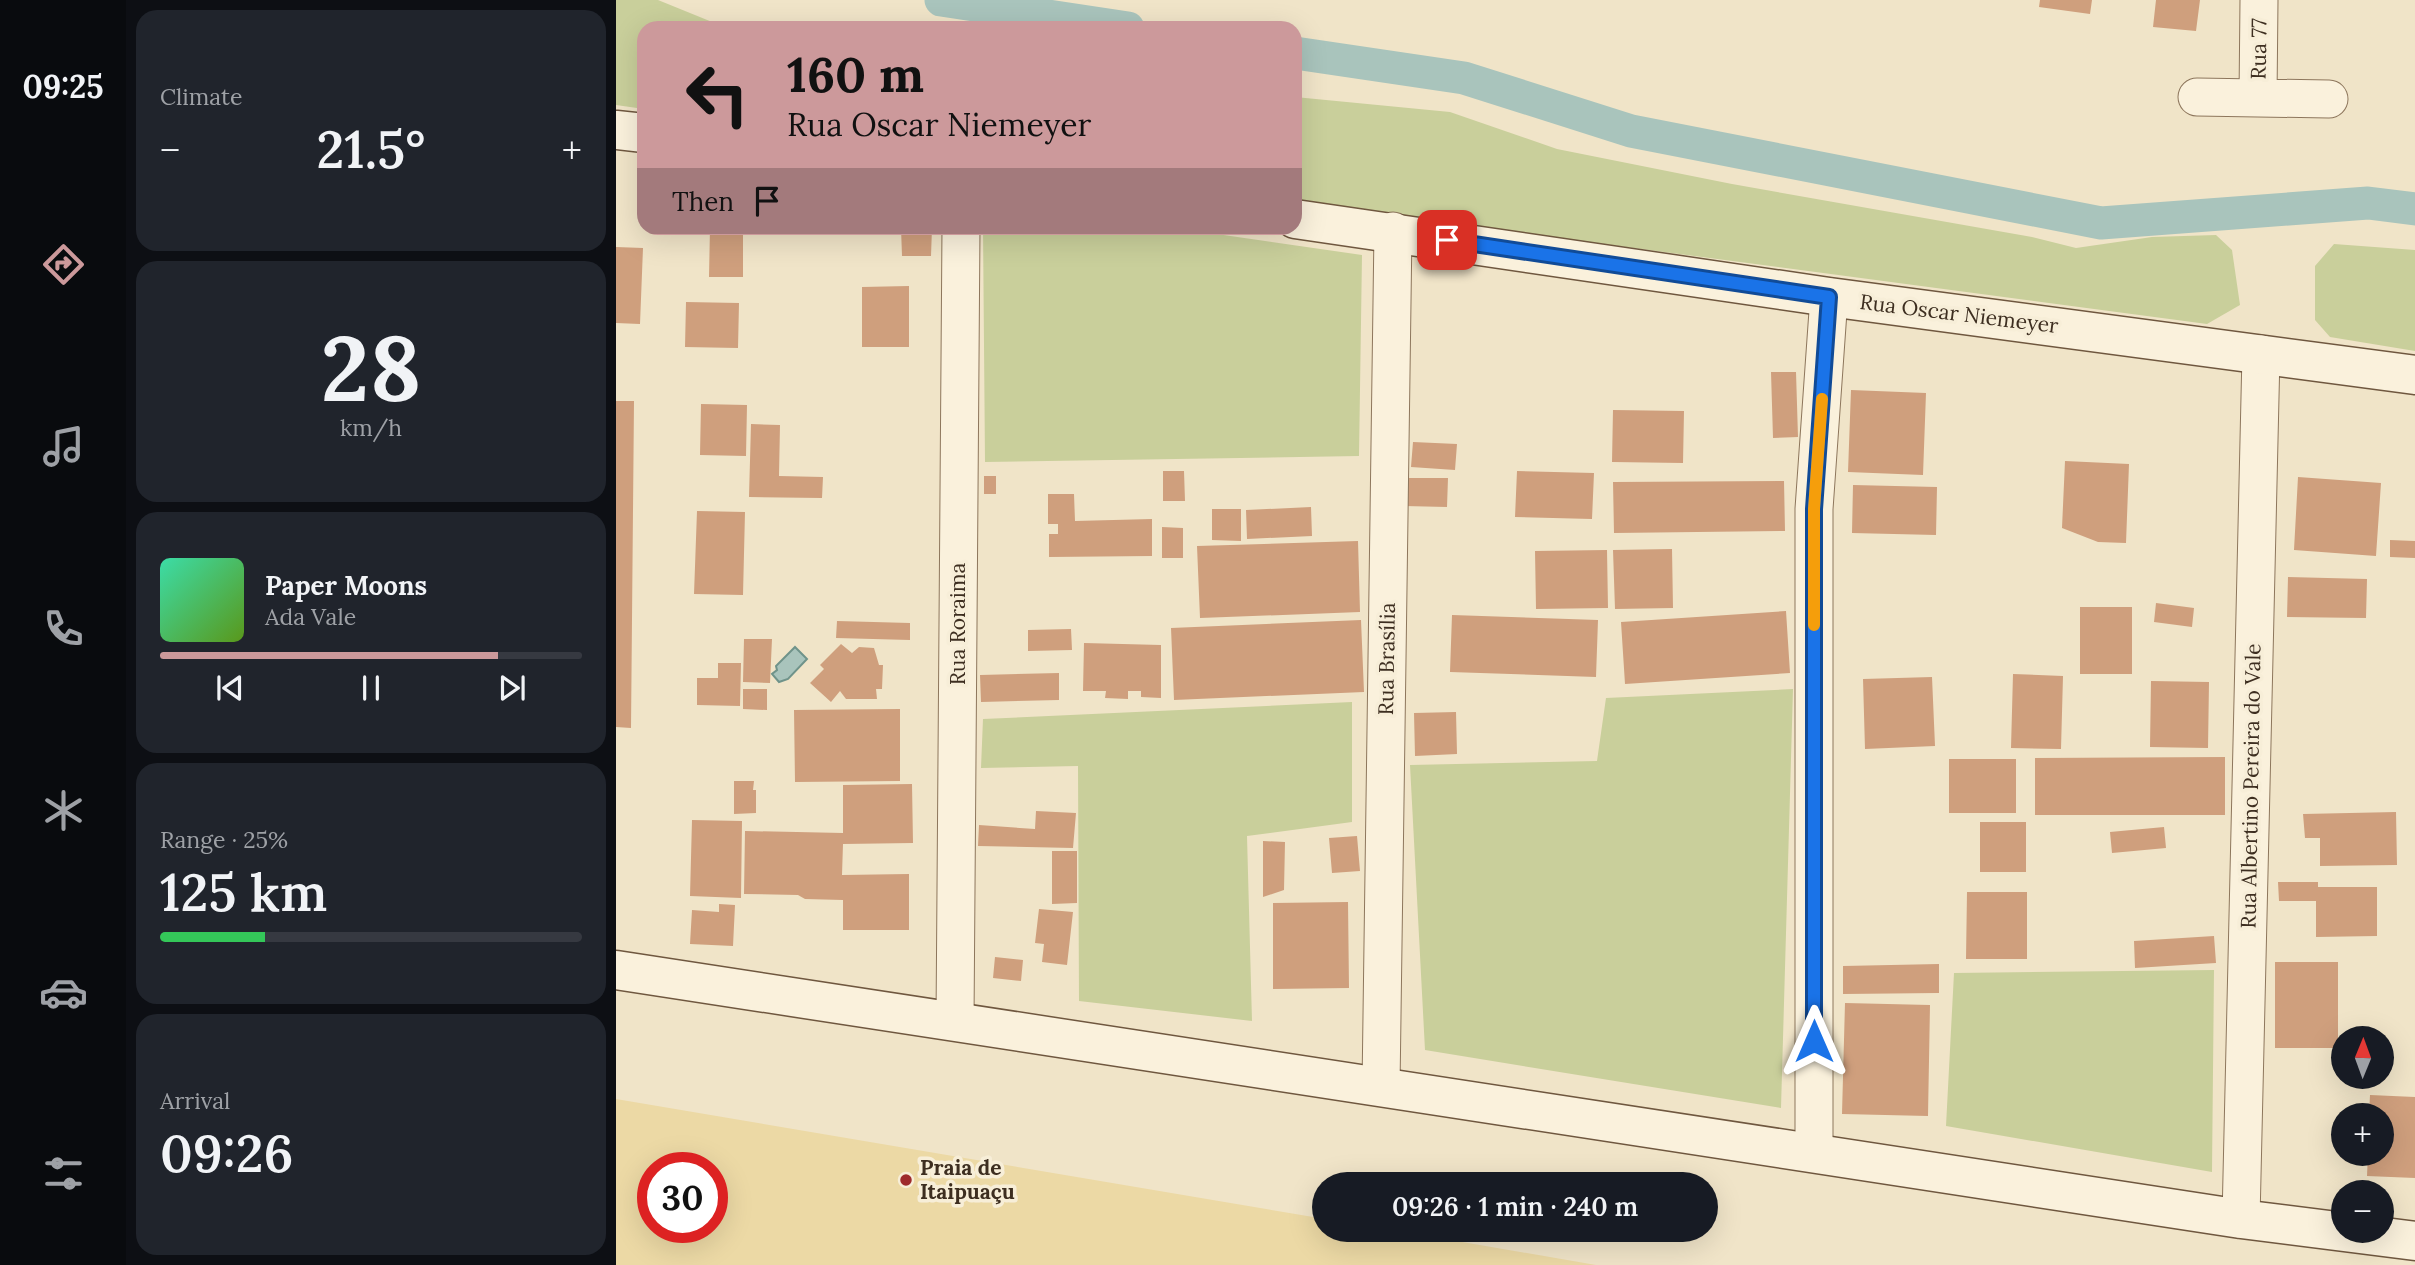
<!DOCTYPE html>
<html lang="en">
<head>
<meta charset="utf-8">
<style>
  body { margin:0; font-family:Lora,serif; background:#20242c; color:#f1f3f6; height:100vh; display:flex; flex-direction:column; font-size:26px; white-space:nowrap }
  * { box-sizing:border-box; margin:0 }
  p { font-size:23px; color:#9ea1a6 }
  .icon { flex:none; width:38px; height:38px; fill:none; stroke:currentColor; stroke-width:2; stroke-linecap:round; stroke-linejoin:round }
  .map { position:relative; flex:1; overflow:hidden }
  .panel { display:flex; flex-direction:column; gap:10px; padding:10px; background:#0d0f14; width:490px }
  .panel>* { flex:none }
  .guide { position:absolute; left:21px; top:21px; width:665px; height:214px; border-radius:21px; box-shadow:0 7px 28px #0002; background:#cc999b; color:#111; overflow:hidden }
  .needle { width:46px; rotate:1deg }
  .fabs { position:absolute; left:1715px; top:1026px; display:grid; gap:14px }
  .fabs a { display:grid; place-items:center; width:63px; height:63px; border-radius:50%; background:#171b24; box-shadow:0 7px 28px #0002; font-size:35px }
  .speed { position:absolute; left:21px; top:1152px; display:flex; gap:14px; font-size:35px; font-weight:700; text-align:center }
  .speed>* { display:grid; place-content:center; width:91px; height:91px; border-radius:50%; background:#171b24; box-shadow:0 7px 28px #0002; line-height:1 }
  .speed .limit { border:10px solid #d22; background:#fff; color:#111 }
  .pin { position:absolute; display:grid; place-items:center; width:60px; height:60px; color:#fff; margin:-30px; border-radius:14px; box-shadow:0 4px 10px #0006 }
  .me { position:absolute; width:77px; margin:-38px; rotate:0deg; stroke-linejoin:round; filter:drop-shadow(0 0 5px #0008) }
  .turn { display:flex; align-items:center; gap:24px; height:147px; padding:0 35px; font-size:32px }
  .turn .icon { width:91px; height:91px; stroke-width:2.5 }
  .turn b { display:block; font-size:49px; line-height:60px }
  .then { display:flex; align-items:center; height:66px; padding:0 35px; background:#0003; gap:14px; font-size:26px }
  .big { font-size:52px; font-weight:600; line-height:1.1 }
  .panel .tile { flex:1; display:flex; flex-direction:column; justify-content:center; gap:10px; min-width:0; padding:0 24px; border-radius:21px; background:#20242c }
  .panel .dial { align-items:center; gap:0 }
  .dial b { font-size:91px; line-height:1 }
  .song { display:flex; align-items:center; gap:21px }
  .cover { width:84px; height:84px; border-radius:10px; background:linear-gradient(135deg,hsl(160 70% 55%),hsl(90 70% 35%)) }
  .played { height:7px; border-radius:4px; background:linear-gradient(90deg,#cc999b 80%,#363941 80%) }
  .keys { display:flex; justify-content:space-around; direction:ltr }
  .heat { display:flex; justify-content:space-between; align-items:center; font-size:38px; direction:ltr }
  .charge { height:10px; border-radius:5px; background:linear-gradient(90deg,#34c759 25%,#363941 0) }
  .trip { position:absolute; left:696px; top:1172px; width:406px; height:70px; border-radius:35px; background:#171b24; box-shadow:0 7px 28px #0002; font-weight:600; line-height:70px; text-align:center }
  main { display:flex; flex:1; min-height:0 }
  .dock { display:flex; flex-direction:column; width:126px; justify-content:space-around; align-items:center; background:#090b0e; color:#9ea1a6 }
  .dock .icon { width:49px; height:49px }
  .dock .on { color:#cc999b }
  .dock b { font-size:32px; color:#f1f3f6 }
  .map>svg:first-child { display:block }
  .green { fill:#c9cf9b }
  .sand { fill:#ecd9a5; fill-rule:evenodd }
  .water { fill:#a9c4bc; stroke:#6f938a; stroke-width:2 }
  .lines { fill:none; stroke-linecap:round; stroke-linejoin:round }
  .canal { stroke:#a9c4bc; stroke-width:33 }
  .building { fill:#cf9f7d }
  .street-casing { stroke:#8d765c; stroke-width:39 }
  .secondary-casing { stroke:#6f573f; stroke-width:41 }
  .street { stroke:#faf1dc; stroke-width:37 }
  .secondary { stroke:#faf1dc; stroke-width:38 }
  .route-casing { stroke:#114b97; stroke-width:18 }
  .route { stroke:#1a73e8; stroke-width:12 }
  .slow { stroke:#f59e0b; stroke-width:12 }
  .poi-dot { fill:#9e2a2b; stroke:#f7eed8; stroke-width:2.5 }
  .labels { text-anchor:middle; stroke-width:7; stroke-linejoin:round; paint-order:stroke }
  .street-label { font-size:21px; fill:#3d2e20; stroke:#f7eed8 }
  .poi-label { font-size:21px; font-weight:bold; fill:#3d2e20; stroke:#f7eed8; text-anchor:start }
</style>
</head>
<body>
<main>
<nav class="dock">
<b>09:25</b>
<svg class="icon on" aria-label="directions" viewBox="0 0 24 24"><path d="M12 3l9 9-9 9-9-9zM9 14v-3h6M13 9l2 2-2 2"/></svg>
<svg class="icon" aria-label="music" viewBox="0 0 24 24"><path d="M9 18V5l10-2v13"/><circle cx="6" cy="18" r="3"/><circle cx="16" cy="16" r="3"/></svg>
<svg class="icon" aria-label="phone" viewBox="0 0 24 24"><path d="M5 4h4l2 5-3 2q2 4 5 5l2-3 5 2v4C11 20 4 13 5 4z"/></svg>
<svg class="icon" aria-label="climate" viewBox="0 0 24 24"><path d="M12 3v18M4 7l16 10M4 17L20 7"/></svg>
<svg class="icon" aria-label="car" viewBox="0 0 24 24"><path d="M5 17H2v-5l4-1 3-4h7l3 4 3 1v5h-3M9 17h6M6 11h13"/><circle cx="7" cy="17" r="2"/><circle cx="17" cy="17" r="2"/></svg>
<svg class="icon" aria-label="filters" viewBox="0 0 24 24"><path d="M4 7h16M4 17h16"/><circle cx="9" cy="7" r="2"/><circle cx="15" cy="17" r="2"/></svg>
</nav>
<section class="panel">
<div class="tile"><p>Climate</p>
<div class="heat"><a>−</a><b class="big">21.5°</b><a>+</a></div>
</div>
<div class="tile dial"><b>28</b><p>km/h</p></div>
<div class="tile">
<div class="song"><i class="cover"></i><div><b>Paper Moons</b><p>Ada Vale</p></div></div>
<div class="played"></div>
<div class="keys"><svg class="icon" aria-label="previous" viewBox="0 0 24 24"><path d="M18 5L8 12l10 7zM5 5v14"/></svg><svg class="icon" aria-label="pause" viewBox="0 0 24 24"><path d="M8 5v14M16 5v14"/></svg><svg class="icon" aria-label="next" viewBox="0 0 24 24"><path d="M6 5l10 7-10 7zM19 5v14"/></svg></div>
</div>
<div class="tile"><p>Range · 25%</p><b class="big">125 km</b><div class="charge"></div></div>
<div class="tile"><p>Arrival</p><b class="big">09:26</b></div>
</section>
<div class="map">
<svg width="1799" height="1265" viewBox="0 0 1799 1265">
  <rect width="100%" height="100%" fill="#f0e4c8"/>
  <!-- green -->
  <path class="green" d="M0,0H42L106,26L209,28H28V109L0,105Z
    M679,97L834,112L941,149L1116,184L1416,237L1460,248L1536,237L1600,235L1616,250L1624,305L1591,324L679,203Z
    M367,228H559L746,255L743,456L369,462Z
    M1718,244L1799,250V351L1714,337L1699,320V266Z
    M1177,689L1165,1108L809,1050L794,765L981,761L990,698Z
    M736,702V822L631,836L636,1021L463,1001L462,766L365,768L367,719Z
    M1598,970L1596,1172L1330,1126L1338,973Z"/>
  <!-- sand -->
  <path class="sand" d="M0,1099L709,1219V1230H777L980,1265H0ZM37,1167H96V1227H37Z"/>
  <!-- water -->
  <path class="water" d="M179,647L191,659L172,679L163,682L156,674L161,670L160,666Z"/>
  <g class="lines">
    <!-- canal -->
    <path class="canal" d="M325,0L512,28
      M679,53L848,78L1015,131L1485,223L1752,203L1799,209"/>
  </g>
  <!-- building -->
  <path class="building" d="M1424,0H1476L1474,14L1423,7Z
    M1540,0H1584L1580,31L1537,27Z
    M94,228H127V277H93Z
    M285,228H316L315,256H286Z
    M0,247L27,248L24,324L0,323Z
    M293,286V347H246V287Z
    M70,302L123,303L122,348L69,347Z
    M1155,372H1180L1182,437L1157,438Z
    M1235,390L1310,393L1307,475L1232,472Z
    M0,401H18L15,728L0,727Z
    M85,404L131,405L130,456L84,455Z
    M997,410L1068,411L1067,463L996,462Z
    M135,424L164,425L163,476L207,477L206,498L133,497Z
    M797,442L841,444L839,470L795,467Z
    M1449,461L1513,464L1510,543L1482,542L1446,528Z
    M547,471H568L569,501H547Z
    M901,471L978,473L976,519L899,517Z
    M368,476H380V494H368Z
    M1682,477L1765,483L1760,556L1678,550Z
    M788,478H832L831,507L788,506Z
    M1168,481L1169,531L998,533L997,482Z
    M1237,485L1321,487L1320,535L1236,533Z
    M432,494H458L459,521L536,519V556L433,557V534H442V524H432Z
    M695,507L696,536L631,539L630,510Z
    M596,509H625V541L596,540Z
    M81,511L129,512L127,595L78,594Z
    M546,527L567,528V558H546Z
    M1774,540L1799,541V558L1774,557Z
    M742,541L744,612L584,618L581,546Z
    M1056,549L1057,608L999,609L997,550Z
    M991,550L992,608L920,609L919,551Z
    M1672,577L1751,579L1750,618L1671,617Z
    M1540,603L1578,608L1576,627L1538,622Z
    M1464,607H1516V674H1464Z
    M1170,611L1174,673L1009,684L1005,622Z
    M836,615L982,620L980,677L834,672Z
    M745,620L748,692L558,700L555,628Z
    M221,621L294,623V640L220,638Z
    M455,629L456,650L412,651V630Z
    M128,639H156L154,683L127,682Z
    M468,643L545,645V698L525,697V691H512V699L489,698L490,691H467Z
    M225,644L236,653L243,647L258,648L263,665H267L266,689H260L261,699H230L224,691L215,702L194,683L208,669L204,665Z
    M102,663H125L124,706L81,705V678H102Z
    M443,673V700L365,702L364,675Z
    M1397,674L1447,676L1445,749L1395,748Z
    M1316,677L1319,746L1249,749L1247,679Z
    M1535,681L1593,682L1592,748L1534,747Z
    M127,689H151V710L127,709Z
    M284,709V781L179,782L178,710Z
    M840,712L841,754L799,756L798,713Z
    M1609,757V815H1419V758Z
    M1333,759H1400V813H1333Z
    M118,781H138L137,790H140V813L118,814Z
    M296,784L297,843L227,844L226,875L293,874V930H227V900L189,899L182,895L128,894L129,831L227,833V785Z
    M420,811L460,813L457,848L362,846L363,825L419,829Z
    M1780,812L1781,865L1704,866V838H1689L1687,814Z
    M76,820L126,821L125,898L74,896Z
    M1364,822H1410V872H1364Z
    M1548,827L1550,848L1496,853L1494,832Z
    M741,836L744,871L716,873L713,838Z
    M647,841L669,842L668,890L647,897Z
    M436,851H461V903L436,904Z
    M1662,882H1702V887H1761V936L1700,937V901H1663Z
    M1351,892H1411V959H1350Z
    M732,902L733,988L657,989V903Z
    M103,904L119,905L117,946L74,944L76,910L103,912Z
    M423,909L457,912L451,965L426,962L428,944L419,943Z
    M1598,936L1600,963L1519,968L1518,941Z
    M379,957L407,960L405,981L377,978Z
    M1659,962H1722V1048H1659Z
    M1323,964V993L1227,994V966Z
    M1229,1003L1314,1005L1312,1116L1226,1114Z
    M1754,1095L1799,1097V1178L1751,1176L1752,1153H1766V1115H1753Z"/>
  <g class="lines">
    <defs>
      <path id="street" d="M1581,97L1713,99
        M1642,98L1643,0
        M339,1021L345,228
        M765,1087L777,231
        M1198,1153V509L1213,297
        M1625,1219L1645,354"/>
      <path id="secondary" d="M0,130L28,133
        M679,219L1213,297L1799,375
        M0,970L1625,1219L1799,1241"/>
    </defs>
    <!-- street casing -->
    <use href="#street" class="street-casing"/>
    <!-- secondary casing -->
    <use href="#secondary" class="secondary-casing"/>
    <!-- street -->
    <use href="#street" class="street"/>
    <!-- secondary -->
    <use href="#secondary" class="secondary"/>
  </g>
  <g class="lines">
    <defs>
      <path id="route" d="M831,240L1213,297L1198,509V1041"/>
    </defs>
    <!-- route casing -->
    <use href="#route" class="route-casing"/>
    <!-- route -->
    <use href="#route" class="route"/>
    <!-- slow -->
    <path class="slow" d="M1198,625V509L1206,399"/>
  </g>
  <!-- markers -->
  <circle class="poi-dot" cx="290" cy="1180" r="7"/>
  <g class="labels">
    <!-- street labels -->
    <g class="street-label">
      <text transform="translate(1643 49) rotate(-89)" y="7">Rua 77</text>
      <text transform="translate(1343 314) rotate(7)" y="7">Rua Oscar Niemeyer</text>
      <text transform="translate(342 624) rotate(-90)" y="7">Rua Roraima</text>
      <text transform="translate(771 659) rotate(-89)" y="7">Rua Brasília</text>
      <text transform="translate(1635 786) rotate(-89)" y="7">Rua Albertino Pereira do Vale</text>
    </g>
    <!-- poi labels -->
    <g class="poi-label">
      <text x="304" y="1175">Praia de<tspan x="304" dy="24">Itaipuaçu</tspan></text>
    </g>
  </g>
</svg>
<div class="fabs">
<a><svg class="needle" viewBox="-14 -14 28 28"><path d="M0-13l5 13h-10z" fill="#e53935"/><path d="M0 13l5-13h-10z" fill="#9ea1a6"/></svg></a>
<a>+</a>
<a>−</a>
</div>
<div class="speed"><div class="limit">30</div></div>
<div class="pin" style="left:831px;top:240px;background:#d93025"><svg class="icon" aria-label="arrive" viewBox="0 0 24 24"><path d="M6 21V4h12l-3 4 3 4H6"/></svg></div>
<svg class="me" style="left:1198px;top:1041px" viewBox="-20 -20 40 40"><path d="M0-17L14 15 0 8-14 15z" fill="#1a73e8" stroke="#fff" stroke-width="4"/></svg>
<div class="trip">09:26 · 1 min · 240 m</div>
<div class="guide">
<div class="turn"><svg class="icon" aria-label="left" viewBox="0 0 24 24"><path d="M17 20v-9H6M10 6l-5 5 5 5"/></svg><div><b>160 m</b>Rua Oscar Niemeyer</div></div>
<div class="then">Then<svg class="icon" aria-label="arrive" viewBox="0 0 24 24"><path d="M6 21V4h12l-3 4 3 4H6"/></svg></div>
</div>
</div>
</main>
</body>
</html>
